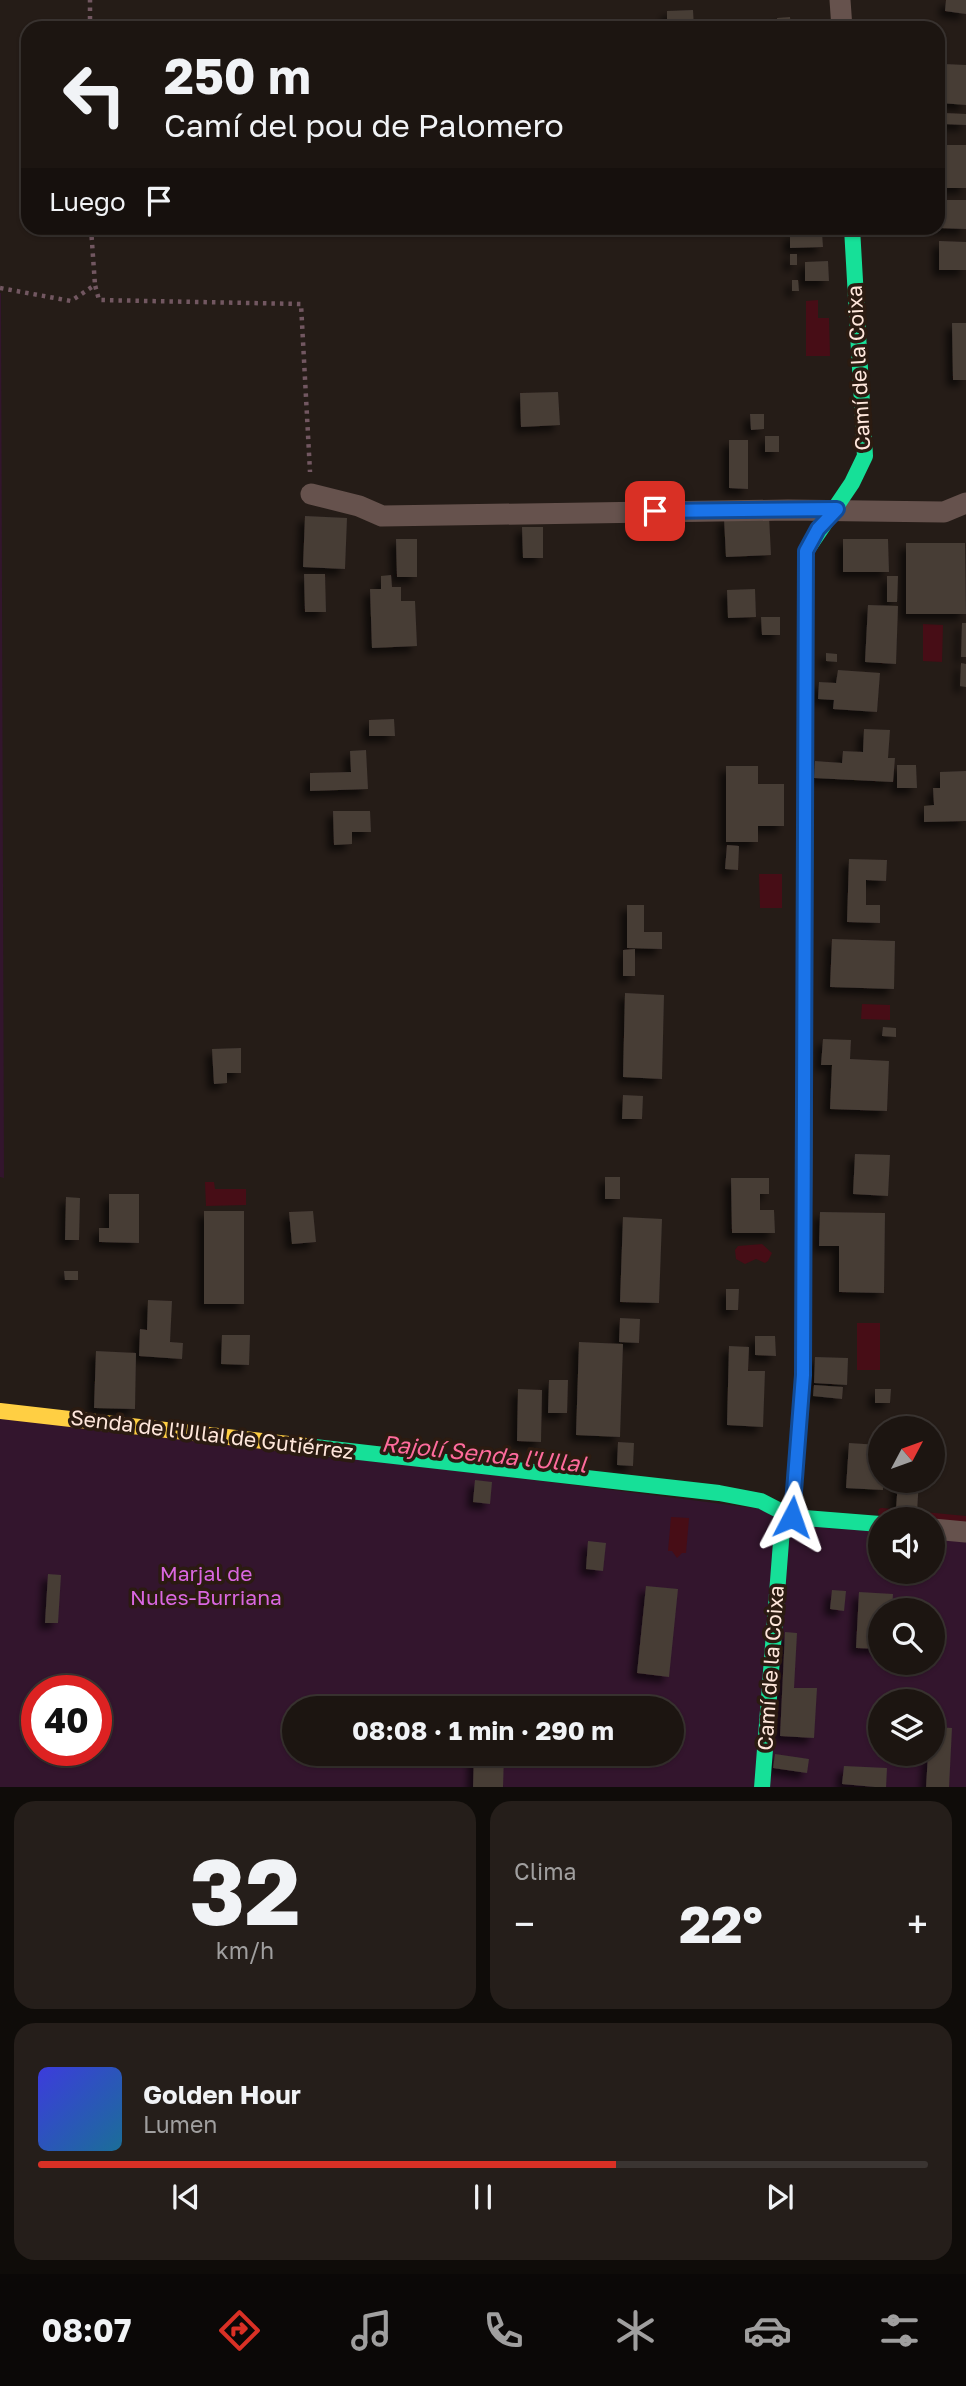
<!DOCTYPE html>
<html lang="es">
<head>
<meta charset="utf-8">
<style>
  body { margin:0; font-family:"Golos Text",sans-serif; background:#251e1a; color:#f1f3f6; height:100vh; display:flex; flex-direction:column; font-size:26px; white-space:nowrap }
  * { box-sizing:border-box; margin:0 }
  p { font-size:23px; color:#a09f9f }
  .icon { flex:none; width:38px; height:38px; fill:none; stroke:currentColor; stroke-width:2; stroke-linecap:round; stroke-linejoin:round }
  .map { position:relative; height:1787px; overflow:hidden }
  .sheet { display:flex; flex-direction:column; gap:14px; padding:14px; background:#0f0c09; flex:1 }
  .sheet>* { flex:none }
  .banner { position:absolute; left:21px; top:21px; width:924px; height:214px; border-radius:21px; box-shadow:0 2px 5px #0004,0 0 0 2px #3a3431; background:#1c1511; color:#f1f3f6; overflow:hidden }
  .needle { width:46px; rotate:49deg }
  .controls { position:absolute; left:868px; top:1416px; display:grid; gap:14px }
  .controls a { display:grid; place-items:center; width:77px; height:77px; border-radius:50%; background:#1c1511; box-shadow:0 2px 5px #0004,0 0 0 2px #3a3431; font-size:35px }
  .speed { position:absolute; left:21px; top:1675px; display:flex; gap:14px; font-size:35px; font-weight:700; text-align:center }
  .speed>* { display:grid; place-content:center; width:91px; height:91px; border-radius:50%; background:#1c1511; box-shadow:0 2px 5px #0004,0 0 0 2px #3a3431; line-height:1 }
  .speed .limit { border:10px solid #d22; background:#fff; color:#111 }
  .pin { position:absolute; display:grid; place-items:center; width:60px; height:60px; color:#fff; margin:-30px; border-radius:14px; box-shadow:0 4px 10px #0006 }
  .me { position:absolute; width:77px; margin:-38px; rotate:4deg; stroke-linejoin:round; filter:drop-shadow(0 0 5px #0008) }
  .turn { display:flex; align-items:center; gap:24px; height:147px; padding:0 28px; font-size:32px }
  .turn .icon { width:91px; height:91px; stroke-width:2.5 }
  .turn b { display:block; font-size:49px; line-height:60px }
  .then { display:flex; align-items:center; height:66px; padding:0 28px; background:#0003; gap:14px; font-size:26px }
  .big { font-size:52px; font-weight:700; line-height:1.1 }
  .sheet .card { flex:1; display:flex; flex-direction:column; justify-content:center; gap:10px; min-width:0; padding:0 24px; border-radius:21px; background:#251e1a }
  .sheet .dial { align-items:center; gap:0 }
  .dial b { font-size:91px; line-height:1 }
  .song { display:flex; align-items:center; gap:21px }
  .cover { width:84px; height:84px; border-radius:10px; background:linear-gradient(135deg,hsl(240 70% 55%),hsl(200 70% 35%)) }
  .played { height:7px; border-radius:4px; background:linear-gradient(90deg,#d93025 65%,#3a3431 65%) }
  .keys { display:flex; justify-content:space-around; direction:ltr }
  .heat { display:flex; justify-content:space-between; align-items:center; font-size:38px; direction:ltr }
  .sheet .tiles { flex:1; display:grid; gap:14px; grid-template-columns:1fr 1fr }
  .card:last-child { grid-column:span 2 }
  .trip { position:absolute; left:282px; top:1696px; width:402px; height:70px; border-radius:35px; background:#1c1511; box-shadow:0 2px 5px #0004,0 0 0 2px #3a3431; font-weight:700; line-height:70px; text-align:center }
  .tab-bar { display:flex; height:112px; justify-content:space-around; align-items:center; background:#0b0807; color:#a09f9f }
  .tab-bar .icon { width:49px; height:49px }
  .tab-bar .on { color:#d93025 }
  .tab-bar b { font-size:32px; color:#f1f3f6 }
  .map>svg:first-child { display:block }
  .green { fill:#33152d; fill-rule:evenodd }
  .water { fill:#470d16 }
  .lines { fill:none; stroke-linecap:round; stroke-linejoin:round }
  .stream { stroke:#470d16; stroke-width:8 }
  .building { fill:#463c36; filter:url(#shadow) }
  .path { stroke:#725761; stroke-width:4.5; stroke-dasharray:3.5 5; stroke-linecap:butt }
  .street { stroke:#66524d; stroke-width:21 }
  .fast { stroke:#16e098; stroke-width:16 }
  .slow { stroke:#ffcf43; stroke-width:16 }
  .route-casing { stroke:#114b97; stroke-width:18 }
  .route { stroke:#1a73e8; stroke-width:12 }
  .labels { text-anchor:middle; stroke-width:7; stroke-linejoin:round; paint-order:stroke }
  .street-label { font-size:21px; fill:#ffe7dc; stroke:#2b1b11 }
  .park-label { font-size:21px; fill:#da67e0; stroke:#2b1b11 }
  .water-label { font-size:23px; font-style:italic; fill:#fe6b9c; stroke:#2b1b11 }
</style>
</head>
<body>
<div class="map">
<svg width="966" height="1788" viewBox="0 0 966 1788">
  <defs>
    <filter id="shadow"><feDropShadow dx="-6" dy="6" stdDeviation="3.5" flood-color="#0009"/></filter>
  </defs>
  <rect width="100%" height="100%" fill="#251c17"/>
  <!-- green -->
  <path class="green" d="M0,293H1L4,1178L0,1177Z
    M0,1412L880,1524V1572H933V1529L966,1531V1787L0,1788ZM880,1610H933V1662H880ZM37,1690H96V1750H37ZM880,1701H933V1754H880ZM294,1708H672V1754H294Z"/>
  <!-- water -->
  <path class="water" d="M818,300V318H829L830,356H806V301Z
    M923,624L943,625L942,662L923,661Z
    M759,874H782V908H760Z
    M862,1004L890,1005V1020L861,1019Z
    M205,1182H214L215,1189H246V1205L206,1206Z
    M762,1244L772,1253L768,1261L765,1263L756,1259L745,1264L736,1259L735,1250L738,1246Z
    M857,1323H880V1370H857Z
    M671,1517L689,1518L686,1553H682L677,1558L672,1551H668Z"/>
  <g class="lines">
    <!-- stream -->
    <path class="stream" d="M882,1512L966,1520"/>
  </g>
  <!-- building -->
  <path class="building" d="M946,0H966V14L945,11Z
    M693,10L694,28H667V11Z
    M790,17L791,28H778L777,18Z
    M635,22H656V28H635Z
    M944,64L966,65V105L941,103Z
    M944,113L966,114V125L943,124Z
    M941,145H966V188H942Z
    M938,200H966V229L938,228Z
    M822,233L823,247L790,248V234Z
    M939,241L966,242V270H939Z
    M790,254H797V265H790Z
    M828,261L829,281H805V262Z
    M792,280H798L799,291H792Z
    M952,323H966V380H953Z
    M558,392L560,425L521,427L520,393Z
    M750,414H764V429L751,430Z
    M765,436H779V452H765Z
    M729,440H748V489L729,488Z
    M305,516L347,518L345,569L303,567Z
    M769,516L771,555L726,557L724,518Z
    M522,527H543V558H523Z
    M396,539H417V577H397Z
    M843,539H888L889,572H843Z
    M906,543H965L966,614H906Z
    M304,574H325L326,612H305Z
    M391,575L392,587H401V601H415L417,646L372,648L370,589H381V576Z
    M887,576H898L897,602H887Z
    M755,589L756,617L728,618L727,590Z
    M868,605L898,606L896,664L865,662Z
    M761,617H780V635H762Z
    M962,623H966V657H961Z
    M826,653L837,654V662L826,661Z
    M961,663L966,664V687L960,686Z
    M838,670L880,673L877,712L833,709L834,700L818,699L819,682L836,683Z
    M394,719L395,736H369V720Z
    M864,729L890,730L888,758H895L893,782L814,778L815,761L842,763L843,751L863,752Z
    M366,750L368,789L310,791V773L351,772L350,751Z
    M897,765H916L917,788H897Z
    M726,766H758V784H784V826H758V842H726Z
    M966,771V821L924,822V806L934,805L933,788H940V772Z
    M333,811H370L371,832H352V844L334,845Z
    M727,845L739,846L738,870L725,869Z
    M849,859L887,860L886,881L866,880V905H880V923L847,922Z
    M627,905H644V932H662V949L627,948Z
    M832,939L895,941L894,989L830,987Z
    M635,949V976H623V950Z
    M625,993L664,995L662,1079L623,1077Z
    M883,1027L896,1028V1037L882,1036Z
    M823,1039L851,1040L850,1059L889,1061L887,1111L830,1109L832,1065H821Z
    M241,1048V1073H227V1083L214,1084L212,1049Z
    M623,1095L643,1096L642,1119H622Z
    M855,1154L890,1155L888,1196L853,1194Z
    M605,1177H620V1199H605Z
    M731,1178H769V1194H760V1210H774L775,1233H732Z
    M109,1194H139V1243L99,1242V1228H109Z
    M66,1197L80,1198L79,1240H65Z
    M204,1211H244V1304H204Z
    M313,1211L316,1242L292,1244L289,1212Z
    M820,1212L885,1213L884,1293L839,1292V1246H819Z
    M623,1217L662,1219L659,1303L620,1302Z
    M64,1271H78V1280H65Z
    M726,1289H739L738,1310H726Z
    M148,1300L172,1301L170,1342L183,1343L182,1359L139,1356L140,1329L147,1330Z
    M620,1318L640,1319L639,1343L619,1342Z
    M222,1335H250L249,1365L221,1364Z
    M755,1336H775L776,1356L755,1355Z
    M579,1342L623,1344L620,1437L576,1435Z
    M729,1346L749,1347L748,1371H765L763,1427L727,1425Z
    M96,1351L136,1353L135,1409L94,1408Z
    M815,1357L848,1358L847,1385L814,1383Z
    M549,1380H568L567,1413H548Z
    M814,1385L843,1387L842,1399L813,1396Z
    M518,1389L542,1390L541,1442L517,1441Z
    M875,1389H891L890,1403H875Z
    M618,1442L634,1443L633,1466L617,1465Z
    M849,1443L880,1445V1480H883V1490L846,1488Z
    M475,1480L492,1482L490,1504L473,1502Z
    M898,1480H919L917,1512L896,1510Z
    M588,1541L606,1543L603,1571L586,1569Z
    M48,1574L61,1575L58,1623H45Z
    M646,1586L678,1589L669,1677L637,1673Z
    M832,1590L846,1591L844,1611L830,1609Z
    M859,1592L893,1594L892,1610H880V1649L856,1648Z
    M785,1632L797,1633L794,1688H817L814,1738L780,1736Z
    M634,1696L646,1697L645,1708H633Z
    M933,1727L952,1728L949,1788H926L928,1754H933Z
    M474,1754H504L503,1788H473Z
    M775,1754L809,1759L807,1773L773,1768Z
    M844,1766L887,1768L886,1788L842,1784Z"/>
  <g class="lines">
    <!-- path -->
    <path class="path" d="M90,28V0
      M91,228L95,285
      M0,288L71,301L95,285L99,300L301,304L310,472"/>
    <!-- street -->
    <path class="street" d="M840,0L842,28
      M311,494L359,506L382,516L788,510L944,512L966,503
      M933,1529L966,1532"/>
    <!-- fast -->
    <path class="fast" d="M805,884L806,551L852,483L865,456L852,228
      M306,1446L719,1493L761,1501L792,1517L880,1524
      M762,1788L782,1529L792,1517L803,1375L804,1213"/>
    <!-- slow -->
    <path class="slow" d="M804,1213L805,884
      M0,1411L306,1446"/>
  </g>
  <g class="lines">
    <defs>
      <path id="route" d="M655,511L837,509L818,529L806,551L803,1375L792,1517"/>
    </defs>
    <!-- route casing -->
    <use href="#route" class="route-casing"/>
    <!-- route -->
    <use href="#route" class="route"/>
  </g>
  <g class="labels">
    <!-- street labels -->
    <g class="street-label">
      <text transform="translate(859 368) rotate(-93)" y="7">Camí de la Coixa</text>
      <text transform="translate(212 1435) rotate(7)" y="7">Senda de l'Ullal de Gutiérrez</text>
      <text transform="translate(771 1668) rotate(-86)" y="7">Camí de la Coixa</text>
    </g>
    <!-- park labels -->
    <g class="park-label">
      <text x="206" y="1581">Marjal de<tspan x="206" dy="24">Nules-Burriana</tspan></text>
    </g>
    <!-- water labels -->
    <g class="water-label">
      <text transform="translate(484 1454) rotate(6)" y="8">Rajolí Senda l'Ullal</text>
    </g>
  </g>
</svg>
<div class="controls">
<a><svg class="needle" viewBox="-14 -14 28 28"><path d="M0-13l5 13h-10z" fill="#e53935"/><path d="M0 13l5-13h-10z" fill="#a09f9f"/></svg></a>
<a><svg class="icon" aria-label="sound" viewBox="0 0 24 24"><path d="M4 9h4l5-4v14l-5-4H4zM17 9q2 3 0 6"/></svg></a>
<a><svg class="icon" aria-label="search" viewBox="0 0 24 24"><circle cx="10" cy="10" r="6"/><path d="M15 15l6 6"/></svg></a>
<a><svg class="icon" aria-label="layers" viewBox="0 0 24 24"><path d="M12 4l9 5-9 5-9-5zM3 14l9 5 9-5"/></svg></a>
</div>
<div class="speed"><div class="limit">40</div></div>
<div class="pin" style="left:655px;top:511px;background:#d93025"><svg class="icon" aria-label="arrive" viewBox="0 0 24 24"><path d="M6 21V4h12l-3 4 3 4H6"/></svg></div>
<svg class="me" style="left:792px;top:1517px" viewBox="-20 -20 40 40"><path d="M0-17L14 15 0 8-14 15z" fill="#1a73e8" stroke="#fff" stroke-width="4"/></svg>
<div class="trip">08:08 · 1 min · 290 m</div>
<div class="banner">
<div class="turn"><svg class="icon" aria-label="left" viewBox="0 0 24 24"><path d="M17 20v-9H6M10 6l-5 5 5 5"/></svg><div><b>250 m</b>Camí del pou de Palomero</div></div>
<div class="then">Luego<svg class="icon" aria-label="arrive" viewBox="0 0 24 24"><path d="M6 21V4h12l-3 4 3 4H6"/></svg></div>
</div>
</div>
<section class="sheet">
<div class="tiles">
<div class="card dial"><b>32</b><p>km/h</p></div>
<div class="card"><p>Clima</p>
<div class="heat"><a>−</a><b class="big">22°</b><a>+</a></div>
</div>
<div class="card">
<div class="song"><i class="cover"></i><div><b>Golden Hour</b><p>Lumen</p></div></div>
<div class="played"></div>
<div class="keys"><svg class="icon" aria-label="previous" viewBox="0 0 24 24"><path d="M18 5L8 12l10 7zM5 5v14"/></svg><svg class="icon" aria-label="pause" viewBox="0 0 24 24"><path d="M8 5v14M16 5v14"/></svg><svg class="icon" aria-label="next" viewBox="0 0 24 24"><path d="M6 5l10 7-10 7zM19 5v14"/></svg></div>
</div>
</div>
</section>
<nav class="tab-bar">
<b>08:07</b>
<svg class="icon on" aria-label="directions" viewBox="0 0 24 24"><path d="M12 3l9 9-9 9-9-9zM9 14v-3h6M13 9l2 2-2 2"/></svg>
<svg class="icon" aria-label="music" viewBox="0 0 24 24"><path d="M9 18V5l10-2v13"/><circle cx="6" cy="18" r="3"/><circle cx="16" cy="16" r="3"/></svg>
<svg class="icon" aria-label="phone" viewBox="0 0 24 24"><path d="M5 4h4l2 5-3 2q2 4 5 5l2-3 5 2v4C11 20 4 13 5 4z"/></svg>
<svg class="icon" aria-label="climate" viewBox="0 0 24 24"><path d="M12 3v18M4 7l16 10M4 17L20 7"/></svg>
<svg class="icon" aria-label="car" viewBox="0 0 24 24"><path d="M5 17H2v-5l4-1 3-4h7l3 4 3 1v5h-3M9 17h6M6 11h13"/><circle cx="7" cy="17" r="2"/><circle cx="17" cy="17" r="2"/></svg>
<svg class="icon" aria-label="filters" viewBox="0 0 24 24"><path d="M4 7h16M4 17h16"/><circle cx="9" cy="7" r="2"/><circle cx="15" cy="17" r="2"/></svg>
</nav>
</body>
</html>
